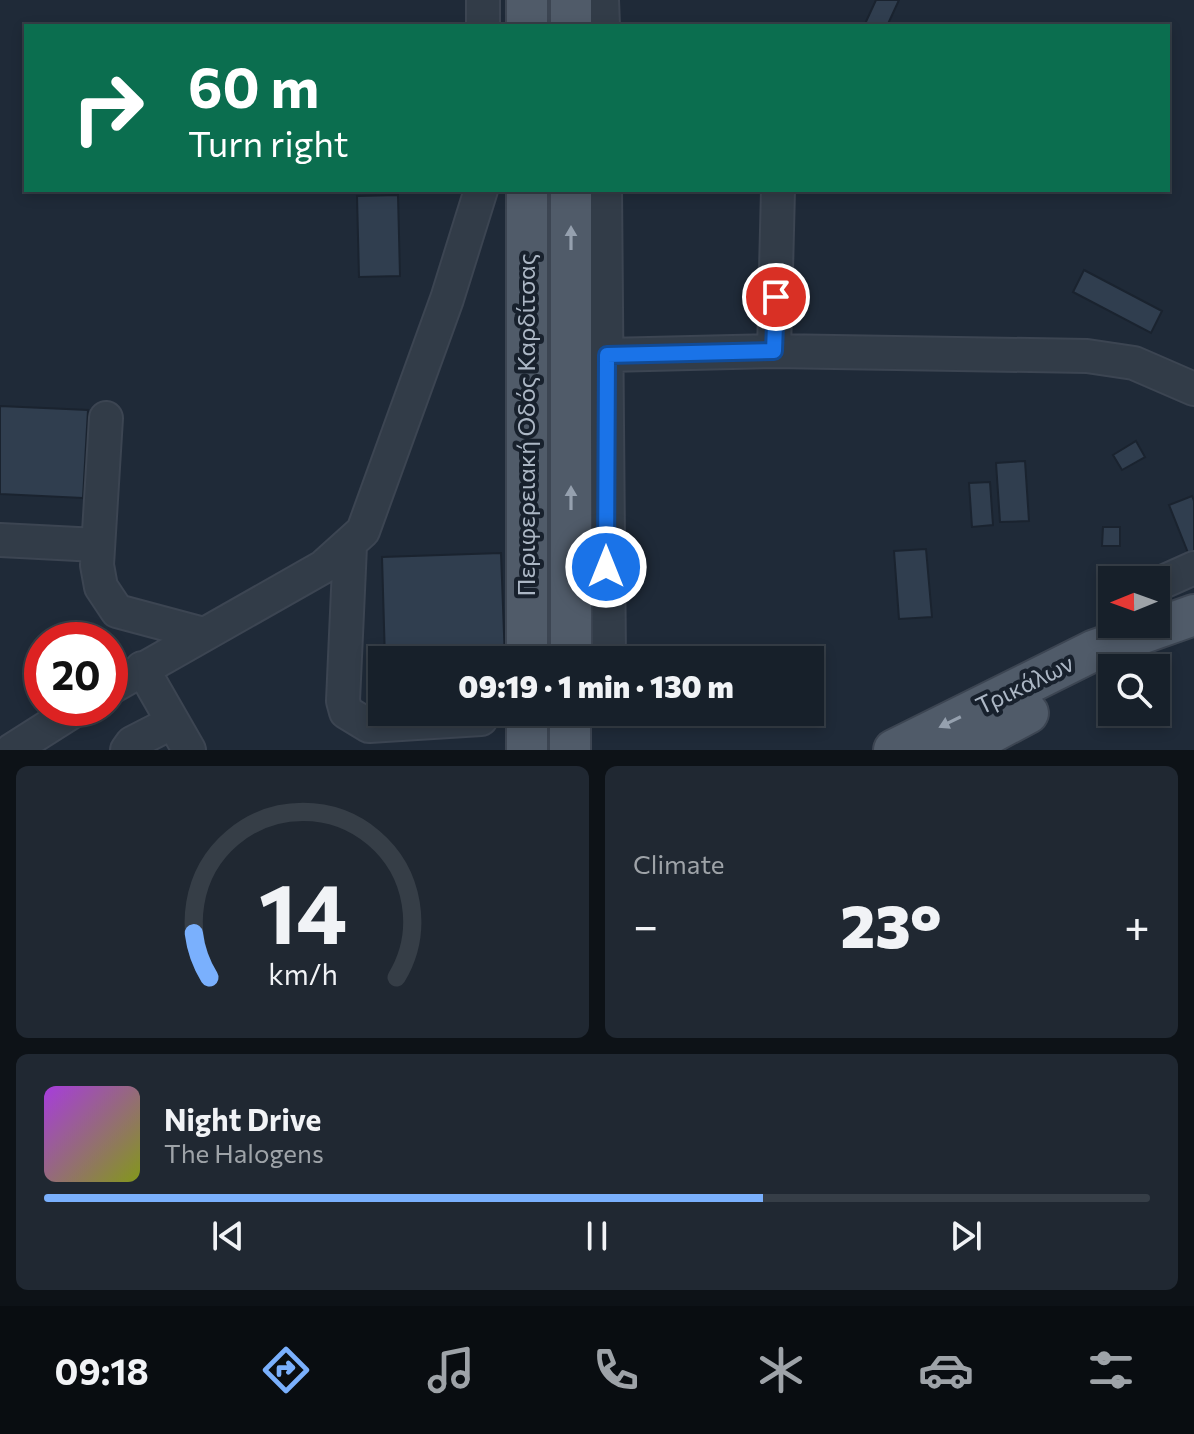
<!DOCTYPE html>
<html lang="en">
<head>
<meta charset="utf-8">
<style>
  body { margin:0; font-family:Commissioner,sans-serif; background:#202832; color:#f1f3f6; height:100vh; display:flex; flex-direction:column; font-size:30px; white-space:nowrap }
  * { box-sizing:border-box; margin:0 }
  p { font-size:26px; color:#9ea3a8 }
  .icon { flex:none; width:44px; height:44px; fill:none; stroke:currentColor; stroke-width:2; stroke-linecap:round; stroke-linejoin:round }
  .map { position:relative; height:750px; overflow:hidden }
  .details { display:flex; flex-direction:column; gap:16px; padding:16px; background:#0d1217; flex:1 }
  .details>* { flex:none }
  .guide { position:absolute; left:24px; top:24px; width:1146px; height:168px; border-radius:0px; box-shadow:0 4px 12px #0003,0 0 0 2px #363e47; background:#0b6e4f; color:#fff; overflow:hidden }
  .needle { width:52px; rotate:269deg }
  .controls { position:absolute; left:1098px; top:566px; display:grid; gap:16px }
  .controls a { display:grid; place-items:center; width:72px; height:72px; border-radius:0px; background:#17202a; box-shadow:0 4px 12px #0003,0 0 0 2px #363e47; font-size:40px }
  .speed { position:absolute; left:24px; top:622px; display:flex; gap:16px; font-size:40px; font-weight:700; text-align:center }
  .speed>* { display:grid; place-content:center; width:104px; height:104px; border-radius:50%; background:#17202a; box-shadow:0 4px 12px #0003,0 0 0 2px #363e47; line-height:1 }
  .speed .limit { border:12px solid #d22; background:#fff; color:#111 }
  .pin { position:absolute; display:grid; place-items:center; width:68px; height:68px; color:#fff; margin:-34px; border:4px solid #fff; border-radius:50%; box-shadow:0 2px 8px #0007 }
  .me { position:absolute; width:88px; margin:-44px; rotate:0deg; stroke-linejoin:round; filter:drop-shadow(0 0 6px #0008) }
  .turn { display:flex; align-items:center; gap:28px; height:168px; padding:0 32px; font-size:36px }
  .turn .icon { width:104px; height:104px; stroke-width:2.5 }
  .turn b { display:block; font-size:56px; line-height:68px }
  .big { font-size:60px; font-weight:800; line-height:1.1 }
  .details .card { flex:1; display:flex; flex-direction:column; justify-content:center; gap:12px; min-width:0; padding:0 28px; border-radius:12px; background:#202832 }
  .details .dial { align-items:center; gap:0 }
  .dial svg { height:208px; overflow:visible; fill:none; stroke:#363e47; stroke-width:7; stroke-linecap:round; text-anchor:middle }
  .dial text { fill:#f1f3f6; stroke:none }
  .song { display:flex; align-items:center; gap:24px }
  .cover { width:96px; height:96px; border-radius:12px; background:linear-gradient(135deg,hsl(280 70% 55%),hsl(70 70% 35%)) }
  .played { height:8px; border-radius:4px; background:linear-gradient(90deg,#7ab0fd 65%,#363e47 65%) }
  .keys { display:flex; justify-content:space-around; direction:ltr }
  .heat { display:flex; justify-content:space-between; align-items:center; font-size:44px; direction:ltr }
  .details .tiles { flex:1; display:grid; gap:16px; grid-template-columns:1fr 1fr }
  .card:last-child { grid-column:span 2 }
  .trip { position:absolute; left:368px; top:646px; width:456px; height:80px; border-radius:0px; background:#17202a; box-shadow:0 4px 12px #0003,0 0 0 2px #363e47; font-weight:800; line-height:80px; text-align:center }
  .tab-bar { display:flex; height:128px; justify-content:space-around; align-items:center; background:#090d11; color:#9ea3a8 }
  .tab-bar .icon { width:56px; height:56px }
  .tab-bar .selected { color:#7ab0fd }
  .tab-bar b { font-size:36px; color:#f1f3f6 }
  .map>svg:first-child { display:block }
  .building { fill:#303e4f; stroke:#1a232f; stroke-width:2 }
  .lines { fill:none; stroke-linecap:round; stroke-linejoin:round }
  .minor-casing { stroke:#3c4552; stroke-width:36 }
  .major-casing { stroke:#3c4552; stroke-width:44 }
  .minor { stroke:#323c48; stroke-width:32 }
  .major { stroke:#505b69; stroke-width:40 }
  .oneway { fill:#95a0ae }
  .route-casing { stroke:#114b97; stroke-width:20 }
  .route { stroke:#1a73e8; stroke-width:14 }
  .labels { text-anchor:middle; stroke-width:8; stroke-linejoin:round; paint-order:stroke }
  .street-label { font-size:24px; fill:#acb7c5; stroke:#18212d }
</style>
</head>
<body>
<div class="map">
<svg width="1194" height="750" viewBox="0 0 1194 750">
  <rect width="100%" height="100%" fill="#1f2a38"/>
  <!-- building -->
  <path class="building" d="M876,0H899L887,26H864Z
    M398,195L400,276L359,277L357,196Z
    M1084,270L1162,311L1151,333L1073,292Z
    M0,406L88,410L83,498L0,494Z
    M1136,441L1145,457L1122,470L1113,455Z
    M1025,461L1029,521L1000,522L996,463Z
    M990,482L993,525L972,527L969,483Z
    M1192,496L1194,501V568L1169,505Z
    M1103,527H1120V546H1102Z
    M926,549L932,617L899,619L894,551Z
    M501,553L505,660H385L382,557Z"/>
  <g class="lines">
    <defs>
      <path id="minor" d="M483,0V26
        M602,0L603,26
        M605,190L609,660
        M774,351L778,190
        M607,355L774,351L1087,356L1134,363L1194,389
        M106,418L97,565L101,587L117,611L203,634
        M0,540L97,545
        M350,546L343,701L346,712L369,726L481,719
        M1156,585L1194,568
        M142,668L189,750
        M110,688L323,567L363,531L447,299L481,190
        M12,750L78,708
        M127,750L132,743L173,722"/>
      <path id="major" d="M527,0V26
        M571,0V26
        M527,190V660
        M571,190V660
        M527,712V750
        M570,750V712
        M894,750L1095,650L1194,615
        M959,750L1028,713"/>
    </defs>
    <!-- minor casing -->
    <use href="#minor" class="minor-casing"/>
    <!-- major casing -->
    <use href="#major" class="major-casing"/>
    <!-- minor -->
    <use href="#minor" class="minor"/>
    <!-- major -->
    <use href="#major" class="major"/>
  </g>
  <!-- one-way arrows -->
  <defs><path id="oneway-solid" d="M-6-.8H1V-3.2L6.5 0L1 3.2V.8H-6Z" transform="scale(2)"/></defs>
  <g class="oneway">
    <use href="#oneway-solid" transform="translate(571 238) rotate(-90)"/>
    <use href="#oneway-solid" transform="translate(571 498) rotate(-90)"/>
    <use href="#oneway-solid" transform="translate(950 722) rotate(154)"/>
  </g>
  <g class="lines">
    <defs>
      <path id="route" d="M606,567L607,355L774,351L776,297"/>
    </defs>
    <!-- route casing -->
    <use href="#route" class="route-casing"/>
    <!-- route -->
    <use href="#route" class="route"/>
  </g>
  <g class="labels">
    <!-- street labels -->
    <g class="street-label">
      <text transform="translate(527 425) rotate(-90)" y="8">Περιφερειακή Οδός Καρδίτσας</text>
      <text transform="translate(1025 685) rotate(-26)" y="8">Τρικάλων</text>
    </g>
  </g>
</svg>
<div class="controls">
<a><svg class="needle" viewBox="-14 -14 28 28"><path d="M0-13l5 13h-10z" fill="#e53935"/><path d="M0 13l5-13h-10z" fill="#9ea3a8"/></svg></a>
<a><svg class="icon" aria-label="search" viewBox="0 0 24 24"><circle cx="10" cy="10" r="6"/><path d="M15 15l6 6"/></svg></a>
</div>
<div class="speed"><div class="limit">20</div></div>
<div class="pin" style="left:776px;top:297px;background:#d93025"><svg class="icon" aria-label="arrive" viewBox="0 0 24 24"><path d="M6 21V4h12l-3 4 3 4H6"/></svg></div>
<svg class="me" style="left:606px;top:567px" viewBox="-20 -20 40 40"><circle r="17" fill="#1a73e8" stroke="#fff" stroke-width="3"/><path d="M0-11L8 9 0 5-8 9z" fill="#fff"/></svg>
<div class="trip">09:19 · 1 min · 130 m</div>
<div class="guide">
<div class="turn"><svg class="icon" aria-label="right" viewBox="0 0 24 24"><path d="M7 20v-9h11M14 6l5 5-5 5"/></svg><div><b>60 m</b>Turn right</div></div>
</div>
</div>
<section class="details">
<div class="tiles">
<div class="card dial"><svg viewBox="0 0 100 80">
<path d="M14 69A42 42 0 1 1 86 69"/>
<path d="M14 69A42 42 0 0 1 8 52" stroke="#7ab0fd"/>
<text x="50" y="56" font-size="32" font-weight="700">14</text>
<text x="50" y="72" font-size="11">km/h</text>
</svg></div>
<div class="card"><p>Climate</p>
<div class="heat"><a>−</a><b class="big">23°</b><a>+</a></div>
</div>
<div class="card">
<div class="song"><i class="cover"></i><div><b>Night Drive</b><p>The Halogens</p></div></div>
<div class="played"></div>
<div class="keys"><svg class="icon" aria-label="previous" viewBox="0 0 24 24"><path d="M18 5L8 12l10 7zM5 5v14"/></svg><svg class="icon" aria-label="pause" viewBox="0 0 24 24"><path d="M8 5v14M16 5v14"/></svg><svg class="icon" aria-label="next" viewBox="0 0 24 24"><path d="M6 5l10 7-10 7zM19 5v14"/></svg></div>
</div>
</div>
</section>
<nav class="tab-bar">
<b>09:18</b>
<svg class="icon selected" aria-label="directions" viewBox="0 0 24 24"><path d="M12 3l9 9-9 9-9-9zM9 14v-3h6M13 9l2 2-2 2"/></svg>
<svg class="icon" aria-label="music" viewBox="0 0 24 24"><path d="M9 18V5l10-2v13"/><circle cx="6" cy="18" r="3"/><circle cx="16" cy="16" r="3"/></svg>
<svg class="icon" aria-label="phone" viewBox="0 0 24 24"><path d="M5 4h4l2 5-3 2q2 4 5 5l2-3 5 2v4C11 20 4 13 5 4z"/></svg>
<svg class="icon" aria-label="climate" viewBox="0 0 24 24"><path d="M12 3v18M4 7l16 10M4 17L20 7"/></svg>
<svg class="icon" aria-label="car" viewBox="0 0 24 24"><path d="M5 17H2v-5l4-1 3-4h7l3 4 3 1v5h-3M9 17h6M6 11h13"/><circle cx="7" cy="17" r="2"/><circle cx="17" cy="17" r="2"/></svg>
<svg class="icon" aria-label="filters" viewBox="0 0 24 24"><path d="M4 7h16M4 17h16"/><circle cx="9" cy="7" r="2"/><circle cx="15" cy="17" r="2"/></svg>
</nav>
</body>
</html>
